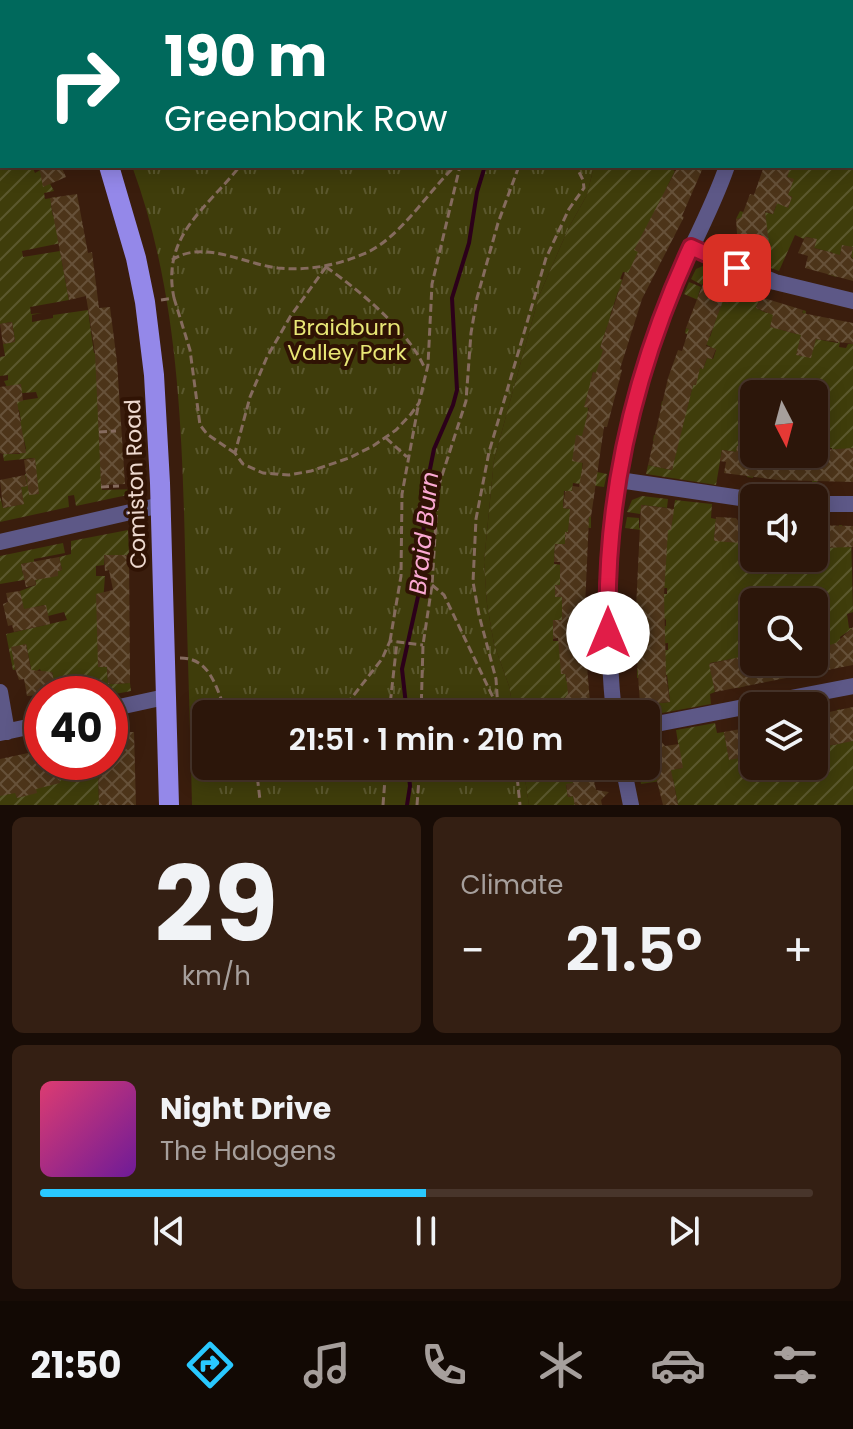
<!DOCTYPE html>
<html lang="en">
<head>
<meta charset="utf-8">
<style>
  body { margin:0; font-family:Poppins,sans-serif; background:#341f13; color:#f1f3f6; height:100vh; display:flex; flex-direction:column; font-size:30px; white-space:nowrap }
  * { box-sizing:border-box; margin:0 }
  p { font-size:26px; color:#a69f9c }
  .icon { flex:none; width:44px; height:44px; fill:none; stroke:currentColor; stroke-width:2; stroke-linecap:round; stroke-linejoin:round }
  .map { position:relative; height:805px; overflow:hidden }
  .panel { display:flex; flex-direction:column; gap:12px; padding:12px; background:#180c06; flex:1 }
  .panel>* { flex:none }
  .hud { position:absolute; left:0px; top:0px; width:854px; height:168px; box-shadow:0 4px 20px #0003,0 0 0 2px #48352b; background:#00695c; color:#fff; overflow:hidden }
  .needle { width:52px; rotate:174deg }
  .fabs { position:absolute; left:740px; top:380px; display:grid; gap:16px }
  .fabs a { display:grid; place-items:center; width:88px; height:88px; border-radius:12px; background:#2c160a; box-shadow:0 4px 20px #0003,0 0 0 2px #48352b; font-size:40px }
  .speed { position:absolute; left:24px; top:676px; display:flex; gap:16px; font-size:40px; font-weight:700; text-align:center }
  .speed>* { display:grid; place-content:center; width:104px; height:104px; border-radius:50%; background:#2c160a; box-shadow:0 4px 20px #0003,0 0 0 2px #48352b; line-height:1 }
  .speed .limit { border:12px solid #d22; background:#fff; color:#111 }
  .pin { position:absolute; display:grid; place-items:center; width:68px; height:68px; color:#fff; margin:-34px; border-radius:16px; box-shadow:0 4px 12px #0006 }
  .me { position:absolute; width:88px; margin:-44px; rotate:0deg; stroke-linejoin:round; filter:drop-shadow(0 0 6px #0008) }
  .turn { display:flex; align-items:center; gap:28px; height:168px; padding:0 32px; font-size:36px }
  .turn .icon { width:104px; height:104px; stroke-width:2.5 }
  .turn b { display:block; font-size:56px; line-height:68px }
  .big { font-size:60px; font-weight:600; line-height:1.1 }
  .panel .card { flex:1; display:flex; flex-direction:column; justify-content:center; gap:12px; min-width:0; padding:0 28px; border-radius:12px; background:#341f13 }
  .panel .dial { align-items:center; gap:0 }
  .dial b { font-size:104px; line-height:1 }
  .song { display:flex; align-items:center; gap:24px }
  .cover { width:96px; height:96px; border-radius:12px; background:linear-gradient(135deg,hsl(340 70% 55%),hsl(280 70% 35%)) }
  .played { height:8px; border-radius:4px; background:linear-gradient(90deg,#29c8ff 50%,#48352b 50%) }
  .keys { display:flex; justify-content:space-around; direction:ltr }
  .heat { display:flex; justify-content:space-between; align-items:center; font-size:44px; direction:ltr }
  .panel .tiles { flex:1; display:grid; gap:12px; grid-template-columns:1fr 1fr }
  .card:last-child { grid-column:span 2 }
  .trip { position:absolute; left:192px; top:700px; width:468px; height:80px; border-radius:12px; background:#2c160a; box-shadow:0 4px 20px #0003,0 0 0 2px #48352b; font-weight:600; line-height:80px; text-align:center }
  .menu { display:flex; height:128px; justify-content:space-around; align-items:center; background:#120904; color:#a69f9c }
  .menu .icon { width:56px; height:56px }
  .menu .selected { color:#29c8ff }
  .menu b { font-size:36px; color:#f1f3f6 }
  .map>svg:first-child { display:block }
  .park { fill:url(#park-tufts) }
  .garden { fill:url(#garden-furrows) }
  .lines { fill:none; stroke-linecap:round; stroke-linejoin:round }
  .stream { stroke:#2c001a; stroke-width:4 }
  .building { fill:url(#building-cross-hatch) }
  .path { stroke:#856b5e; stroke-width:3; stroke-dasharray:8 4; stroke-linecap:butt }
  .minor { stroke:#5d5887; stroke-width:16 }
  .major { stroke:#9488e9; stroke-width:20 }
  .route-casing { stroke:#92132f; stroke-width:20 }
  .route { stroke:#e11d48; stroke-width:14 }
  .labels { text-anchor:middle; stroke-width:8; stroke-linejoin:round; paint-order:stroke }
  .park-label { font-size:22px; fill:#e8e675; stroke:#301304 }
  .street-label { font-size:22px; fill:#eed9cf; stroke:#301304 }
  .water-label { font-size:24px; font-style:italic; fill:#fba9d3; stroke:#301304 }
</style>
</head>
<body>
<div class="map">
<svg width="853" height="805" viewBox="0 0 853 805">
  <defs>
    <pattern id="park-tufts" width="24" height="20" patternUnits="userSpaceOnUse" patternTransform="scale(2)"><rect width="24" height="20" fill="#3f3d0b"/><path d="M3 7l-1-3M5 7V3M7 7l1-3M15 17l-1-3M17 17v-4M19 17l1-3" fill="none" stroke="#5b582e"/></pattern>
    <pattern id="garden-furrows" width="10" height="10" patternUnits="userSpaceOnUse" patternTransform="scale(2)"><rect width="10" height="10" fill="#3f3d0b"/><path d="M-1 1l2-2M0 10L10 0M9 11l2-2" fill="none" stroke="#5b582e"/></pattern>
    <pattern id="building-cross-hatch" width="8" height="8" patternUnits="userSpaceOnUse" patternTransform="scale(2)"><rect width="8" height="8" fill="#4c3419"/><path d="M0 0l8 8M0 8l8-8" fill="none" stroke="#665139"/></pattern>
  </defs>
  <rect width="100%" height="100%" fill="#3a1d0d"/>
  <!-- park -->
  <path class="park" d="M222,0H651L222,2Z
    M132,166H594L587,195L569,227L539,296L494,460L484,562L487,604L494,644L509,686L514,714H206V766H523L529,805H192C190,720 187,635 185,550C182,421 177,288 132,166Z"/>
  <!-- garden -->
  <path class="garden" d="M853,83V259L842,245L836,277L827,274L833,253L814,248L816,239L806,237L804,239L795,235L779,271L719,250L714,243V237L740,248L768,244L767,234L748,217L736,219L740,211C751,215 759,209 773,214L777,203L788,207L792,197L758,184L793,180L787,177L790,166H852Z
    M0,138H2V166H32L35,173L42,169L54,191L44,193L45,199L58,197L51,205L53,216L61,215L76,240L22,251L23,257L60,251L69,300L30,307L31,314L42,313L32,315V322L53,318V315L88,310L94,353L110,351L111,357L117,358L101,360L99,420L102,490L138,489L137,493L76,506L74,495L68,496L69,507L0,522V496L3,508L23,504L21,487L27,486L25,474L36,473L35,467L25,468L34,458L4,461L3,454H20V451L26,449L24,440L19,441L16,422L21,421L19,410H14L5,403L38,398L36,392L10,394L4,381L8,380V375L0,376V357L5,356L3,344L15,341L12,322L0,324V169L2,168Z
    M594,166H670L669,168L675,171L666,189L659,263L628,273L623,272L620,279L635,285L618,292L610,316L621,320L607,327L600,348L611,352L596,373L593,372L591,381L582,469L607,474L604,487L573,483L572,491H564L563,508L570,509V515L591,517V528L569,526L568,532H565V544H555L554,564L563,565V585L555,586V597H563L562,620L553,621V641H563L566,681L587,679L564,699L570,714H514L509,686L494,644L487,604L484,562L494,460L539,296L569,227L587,195Z
    M703,266H710L764,289L756,308L767,313L772,302L775,328L797,334L803,310L806,311L797,355L816,339L838,343L844,322L839,347L846,348L848,344H853V448L832,454V448H822L817,483L812,482L814,394H754V454H774V458L754,469L753,478L747,477L752,449L736,452L722,450L716,485L646,474L648,465L672,470L677,446L653,441L654,435L678,441L685,411L661,406L662,401L687,408L693,385H696L689,365L703,369L707,358L713,359L716,350L685,333L686,328L710,337L717,316L698,300L684,294L689,282L701,287L698,296L719,306L722,301L728,303L731,298L734,299L738,285L731,282L729,286L707,276L702,285L691,279L696,269Z
    M642,496L668,499L667,508L642,505L640,514L627,512L632,500Z
    M675,500L712,504L711,518L716,519L714,541L738,521L750,523L748,552L754,553V558H814V548L839,547V525H842L843,534H851L853,612L847,614L849,628H853L840,637L841,644L833,668L829,644L814,650V602H754V652L739,654L745,686L738,688L732,659L710,663L715,692L710,694L711,704L646,716L641,714L640,705L670,702L667,675L637,678V668L665,666L660,650H668V643L660,644L659,635L635,636L637,627L666,626V620L637,593L667,594V588H664L641,530L625,528L627,517L639,518V528L664,531L672,521Z
    M128,530L129,555H105L104,565L96,566V576H105L98,667H107L108,684L130,683L131,691L110,695L57,694L52,672L43,677L40,669L32,674L26,644L17,669L13,670L6,634L67,620L64,612L48,616L45,605L31,608L21,614L20,591L36,585L35,578L0,584V556L63,543L65,553L34,559V562L21,564L23,574L36,572L58,576V571L62,570L59,557L71,554V541Z
    M840,709L845,737L853,741V805H678L673,779L641,784L638,766L649,763L651,773L682,768L676,730L715,723L717,733L724,732L729,759L741,750L743,760L752,758L746,728L749,727L754,766H814V715L822,747L843,743L837,710Z
    M68,762H98L99,805H0V796L13,781L17,798L33,776L60,783L58,773L70,770Z
    M523,766H569L593,775L594,779L566,785L568,797L573,796L575,805H529Z"/>
  <g class="lines">
    <!-- stream -->
    <path class="stream" d="M560,2L564,0
      M407,714L402,669L423,574L424,499L434,449L453,405L457,390L452,298L469,243L477,192L485,166
      M407,805L410,786L408,766"/>
  </g>
  <!-- building -->
  <path class="building" d="M39,166H61L66,177L43,187Z
    M678,166H691L702,170L682,216L684,217L642,299L620,369L622,370L607,427H604L591,517H589L584,630L591,714H566L564,699L568,694L566,674H561L558,638L553,639V620H562V597H555V585H560V562H554L555,544H565V532H568L570,509L563,508L565,491H572L573,486L579,487L583,463L572,461L576,435L582,436L589,408L584,407L591,380L593,372L596,373L603,350L600,348L625,272L628,273L638,252L634,250Z
    M764,166H791L787,177L794,179L788,195L792,197L788,208L777,203L773,214L765,211L769,244L738,248L736,219L741,218L750,194L754,195Z
    M77,194L88,253L92,252L99,308L110,307L117,362L125,484L101,485L95,353L86,296L69,300L50,198Z
    M805,237L817,239L814,248L840,255L842,245L853,247L851,258L853,259V281L805,268L808,256L798,253Z
    M706,276L735,288L728,304L723,301L706,346L716,349L712,359L707,358L703,369L700,368L696,385H693L672,470L648,465L668,378L678,350L682,351L689,329L686,328Z
    M760,297L803,310L802,313L853,323V344L816,339L811,358L796,355L801,335L770,327L773,315L756,308Z
    M12,322L15,342L3,344L0,324Z
    M21,384L23,401L17,402L26,453L3,454L0,453V387Z
    M737,446L752,449L751,456L774,458V454H814V451L822,450L853,448V482L778,480L724,473L726,462L720,461L722,450L736,452Z
    M35,458L39,494L29,495L24,460Z
    M25,475L27,486L21,487L24,504L3,508L0,480Z
    M641,505L674,509L671,530H668L664,594L666,675L670,702L640,705L635,629Z
    M716,517L736,518L744,528L754,519V544L714,541Z
    M814,525L853,526V547L814,548Z
    M104,555H129L130,683L108,684L107,667H98L96,594L113,590L109,570L105,571Z
    M59,557L62,570L58,571V576L35,580L36,585L26,587L21,564Z
    M20,591L24,609L46,605L50,624L14,632L12,625L8,626L3,604L8,602L6,593Z
    M853,627V665L715,692L709,664L740,657L739,653L749,651L754,652V662H814V650L836,643Z
    M26,644L31,670L52,672L57,694L27,696L24,679L19,680L15,668L11,647Z
    M853,707V741L822,747L815,715Z
    M746,728L751,756L729,760L724,732Z
    M110,732H134L136,805H99L98,762H110Z
    M659,739L665,746L679,744L683,768L671,770L678,805H663L655,773H651L647,749L655,748Z
    M42,750V762H85L86,767L58,773L60,783L36,789L37,793L17,798L15,793L0,796V759Z
    M569,766H591L596,790L609,792L601,800L602,805H575L573,796L568,797L566,784L573,783Z"/>
  <g class="lines">
    <!-- path -->
    <path class="path" d="M347,0V2
      M508,0L510,2
      M339,2L340,0
      M620,2L622,0
      M172,260C204,239 243,264 278,268C310,271 339,265 368,252C401,236 428,192 455,166
      M326,267L290,317L267,357L250,397L235,453L243,464L263,473L289,475L311,471L349,458L373,446L396,430L411,414L419,403L428,365L432,284L460,166
      M326,267C359,290 410,332 425,369
      M174,298L190,350L200,425L207,434L235,453
      M161,300L174,298C161,236 206,209 240,166
      M99,432L116,431
      M386,438L407,457
      M101,487L119,486
      M432,585L444,595L501,714
      M390,641L401,576L402,494L418,407
      M180,658C211,658 216,688 227,714
      M498,709L496,679L479,615L473,582L476,519L489,452L546,258L569,209L584,188L583,180L576,166
      M339,714L382,659L390,641L423,645
      M389,714L397,642
      M421,714L423,645L432,585L438,488L466,401L471,333L477,298L498,223L519,166
      M256,766L260,800
      M516,766L520,805
      M383,805L386,766
      M417,805L420,766"/>
    <!-- minor -->
    <path class="minor" d="M203,2L204,0
      M756,2V0
      M809,2L813,0
      M0,115H2
      M691,247L775,282L853,301
      M619,480L754,500
      M814,504H853
      M0,542L161,505
      M0,692L7,732
      M110,709L165,697
      M614,714C600,577 614,440 663,311C682,262 710,216 727,166
      M646,726L853,686
      M0,733L42,724
      M623,766L631,805"/>
    <!-- major -->
    <path class="major" d="M32,0L33,2
      M109,166L136,258L145,302L154,375L160,483L169,805"/>
  </g>
  <g class="lines">
    <defs>
      <path id="route" d="M608,633C604,499 635,368 691,247L737,268"/>
    </defs>
    <!-- route casing -->
    <use href="#route" class="route-casing"/>
    <!-- route -->
    <use href="#route" class="route"/>
  </g>
  <g class="labels">
    <!-- park labels -->
    <g class="park-label">
      <text x="347" y="335">Braidburn<tspan x="347" dy="25">Valley Park</tspan></text>
    </g>
    <!-- street labels -->
    <g class="street-label">
      <text transform="translate(135 484) rotate(-92)" y="8">Comiston Road</text>
    </g>
    <!-- water labels -->
    <g class="water-label">
      <text transform="translate(424 533) rotate(-84)" y="8">Braid Burn</text>
    </g>
  </g>
</svg>
<div class="fabs">
<a><svg class="needle" viewBox="-14 -14 28 28"><path d="M0-13l5 13h-10z" fill="#e53935"/><path d="M0 13l5-13h-10z" fill="#a69f9c"/></svg></a>
<a><svg class="icon" aria-label="sound" viewBox="0 0 24 24"><path d="M4 9h4l5-4v14l-5-4H4zM17 9q2 3 0 6"/></svg></a>
<a><svg class="icon" aria-label="search" viewBox="0 0 24 24"><circle cx="10" cy="10" r="6"/><path d="M15 15l6 6"/></svg></a>
<a><svg class="icon" aria-label="layers" viewBox="0 0 24 24"><path d="M12 4l9 5-9 5-9-5zM3 14l9 5 9-5"/></svg></a>
</div>
<div class="speed"><div class="limit">40</div></div>
<div class="pin" style="left:737px;top:268px;background:#d93025"><svg class="icon" aria-label="arrive" viewBox="0 0 24 24"><path d="M6 21V4h12l-3 4 3 4H6"/></svg></div>
<svg class="me" style="left:608px;top:633px" viewBox="-20 -20 40 40"><circle r="19" fill="#fff"/><path d="M0-13L10 11 0 6-10 11z" fill="#e11d48"/></svg>
<div class="trip">21:51 · 1 min · 210 m</div>
<div class="hud">
<div class="turn"><svg class="icon" aria-label="right" viewBox="0 0 24 24"><path d="M7 20v-9h11M14 6l5 5-5 5"/></svg><div><b>190 m</b>Greenbank Row</div></div>
</div>
</div>
<section class="panel">
<div class="tiles">
<div class="card dial"><b>29</b><p>km/h</p></div>
<div class="card"><p>Climate</p>
<div class="heat"><a>−</a><b class="big">21.5°</b><a>+</a></div>
</div>
<div class="card">
<div class="song"><i class="cover"></i><div><b>Night Drive</b><p>The Halogens</p></div></div>
<div class="played"></div>
<div class="keys"><svg class="icon" aria-label="previous" viewBox="0 0 24 24"><path d="M18 5L8 12l10 7zM5 5v14"/></svg><svg class="icon" aria-label="pause" viewBox="0 0 24 24"><path d="M8 5v14M16 5v14"/></svg><svg class="icon" aria-label="next" viewBox="0 0 24 24"><path d="M6 5l10 7-10 7zM19 5v14"/></svg></div>
</div>
</div>
</section>
<nav class="menu">
<b>21:50</b>
<svg class="icon selected" aria-label="directions" viewBox="0 0 24 24"><path d="M12 3l9 9-9 9-9-9zM9 14v-3h6M13 9l2 2-2 2"/></svg>
<svg class="icon" aria-label="music" viewBox="0 0 24 24"><path d="M9 18V5l10-2v13"/><circle cx="6" cy="18" r="3"/><circle cx="16" cy="16" r="3"/></svg>
<svg class="icon" aria-label="phone" viewBox="0 0 24 24"><path d="M5 4h4l2 5-3 2q2 4 5 5l2-3 5 2v4C11 20 4 13 5 4z"/></svg>
<svg class="icon" aria-label="climate" viewBox="0 0 24 24"><path d="M12 3v18M4 7l16 10M4 17L20 7"/></svg>
<svg class="icon" aria-label="car" viewBox="0 0 24 24"><path d="M5 17H2v-5l4-1 3-4h7l3 4 3 1v5h-3M9 17h6M6 11h13"/><circle cx="7" cy="17" r="2"/><circle cx="17" cy="17" r="2"/></svg>
<svg class="icon" aria-label="filters" viewBox="0 0 24 24"><path d="M4 7h16M4 17h16"/><circle cx="9" cy="7" r="2"/><circle cx="15" cy="17" r="2"/></svg>
</nav>
</body>
</html>
